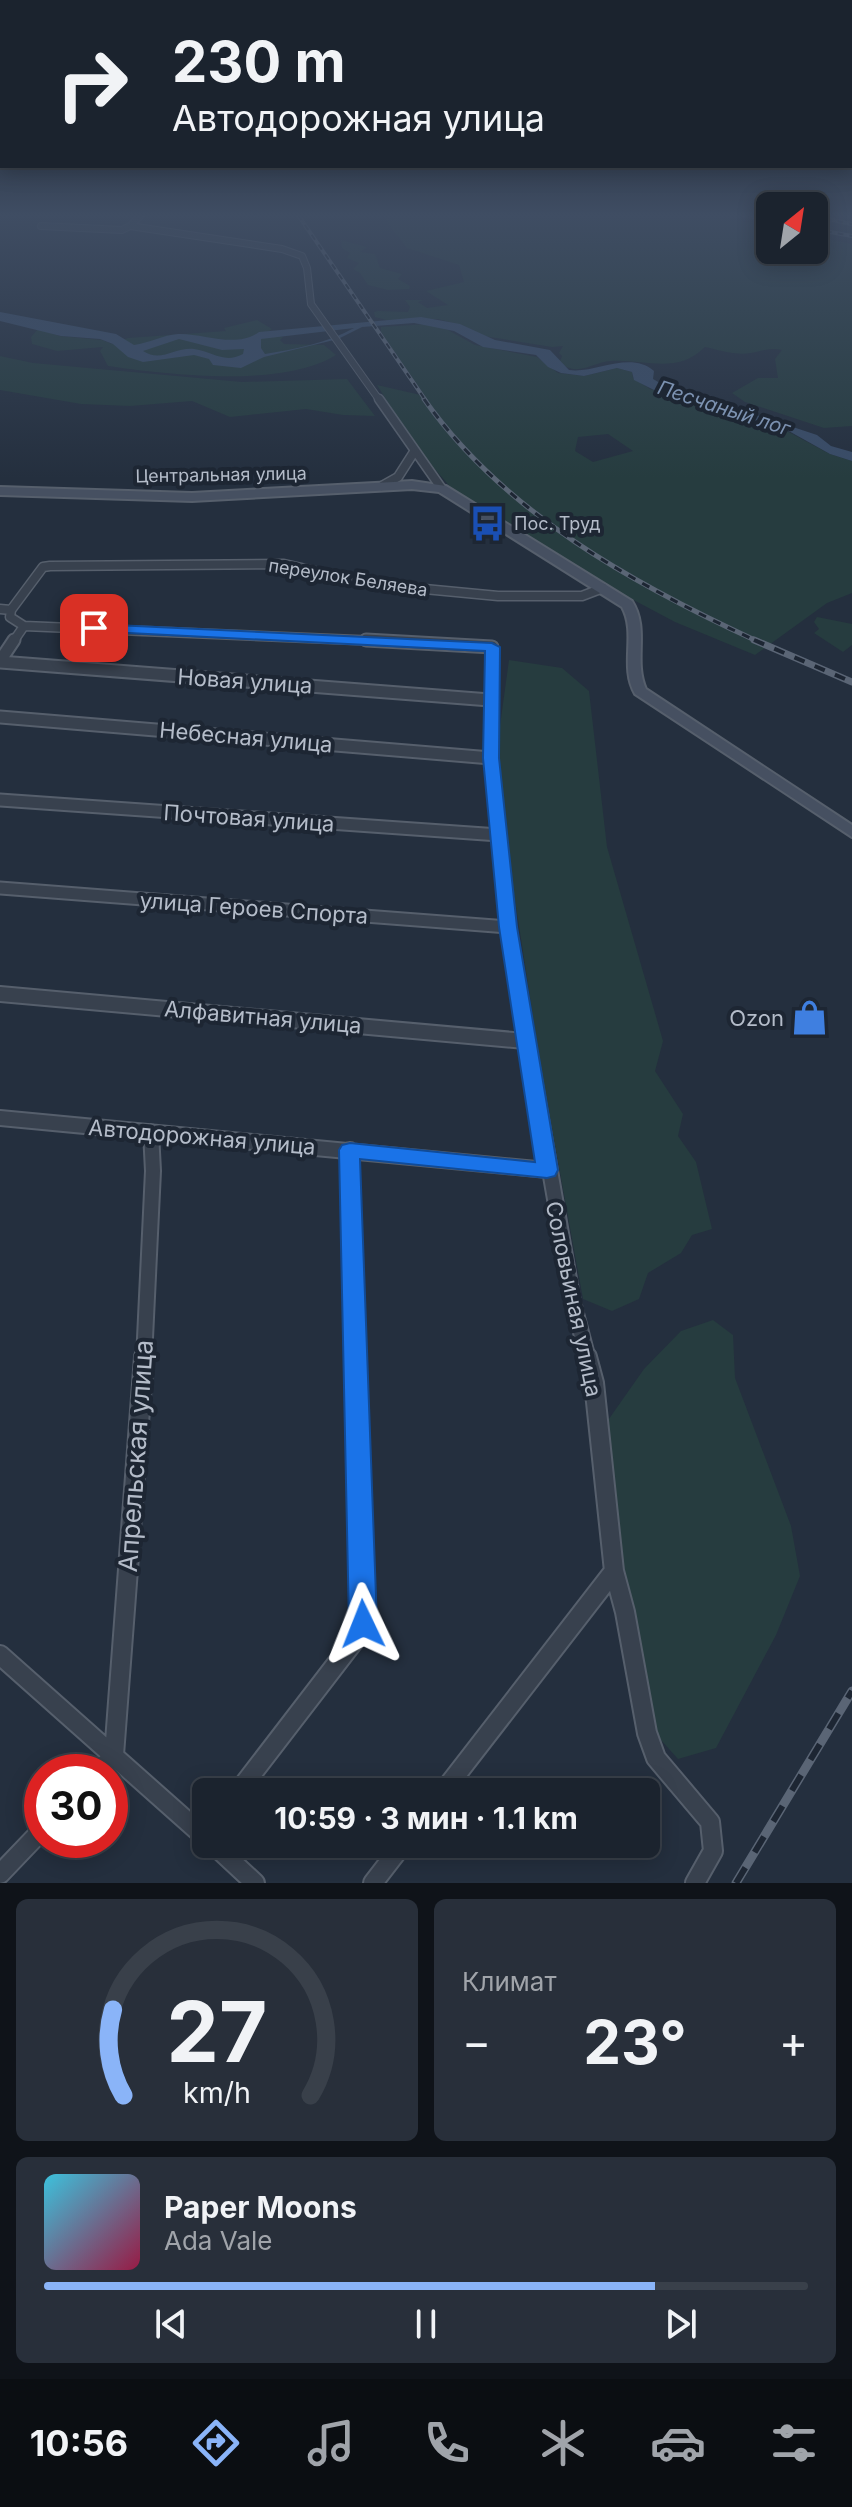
<!DOCTYPE html>
<html lang="ru">
<head>
<meta charset="utf-8">
<style>
  body { margin:0; font-family:Inter,sans-serif; background:#282f3a; color:#f1f3f6; height:100vh; display:flex; flex-direction:column; font-size:30px; white-space:nowrap }
  * { box-sizing:border-box; margin:0 }
  p { font-size:26px; color:#a0a4aa }
  .icon { flex:none; width:44px; height:44px; fill:none; stroke:currentColor; stroke-width:2; stroke-linecap:round; stroke-linejoin:round }
  .map { position:relative; height:1883px; overflow:hidden }
  .sheet { display:flex; flex-direction:column; gap:16px; padding:16px; background:#0f1319; flex:1 }
  .sheet>* { flex:none }
  .hud { position:absolute; left:0px; top:0px; width:852px; height:168px; box-shadow:0 4px 20px #0003,0 0 0 2px #39404a; background:#1b232e; color:#f1f3f6; overflow:hidden }
  .needle { width:52px; rotate:30deg }
  .controls { position:absolute; left:756px; top:192px; display:grid; gap:16px }
  .controls a { display:grid; place-items:center; width:72px; height:72px; border-radius:12px; background:#1b232e; box-shadow:0 4px 20px #0003,0 0 0 2px #39404a; font-size:40px }
  .speed { position:absolute; left:24px; top:1754px; display:flex; gap:16px; font-size:40px; font-weight:700; text-align:center }
  .speed>* { display:grid; place-content:center; width:104px; height:104px; border-radius:50%; background:#1b232e; box-shadow:0 4px 20px #0003,0 0 0 2px #39404a; line-height:1 }
  .speed .limit { border:12px solid #d22; background:#fff; color:#111 }
  .pin { position:absolute; display:grid; place-items:center; width:68px; height:68px; color:#fff; margin:-34px; border-radius:16px; box-shadow:0 4px 12px #0006 }
  .me { position:absolute; width:88px; margin:-44px; rotate:358deg; stroke-linejoin:round; filter:drop-shadow(0 0 6px #0008) }
  .turn { display:flex; align-items:center; gap:28px; height:168px; padding:0 40px; font-size:36px }
  .turn .icon { width:104px; height:104px; stroke-width:2.5 }
  .turn b { display:block; font-size:56px; line-height:68px }
  .big { font-size:60px; font-weight:700; line-height:1.1 }
  .sheet .widget { flex:1; display:flex; flex-direction:column; justify-content:center; gap:12px; min-width:0; padding:0 28px; border-radius:12px; background:#282f3a }
  .sheet .dial { align-items:center; gap:0 }
  .dial svg { height:208px; overflow:visible; fill:none; stroke:#39404a; stroke-width:7; stroke-linecap:round; text-anchor:middle }
  .dial text { fill:#f1f3f6; stroke:none }
  .song { display:flex; align-items:center; gap:24px }
  .cover { width:96px; height:96px; border-radius:12px; background:linear-gradient(135deg,hsl(190 70% 55%),hsl(340 70% 35%)) }
  .played { height:8px; border-radius:4px; background:linear-gradient(90deg,#8ab4f8 80%,#39404a 80%) }
  .keys { display:flex; justify-content:space-around; direction:ltr }
  .heat { display:flex; justify-content:space-between; align-items:center; font-size:44px; direction:ltr }
  .sheet .tiles { flex:1; display:grid; gap:16px; grid-template-columns:1fr 1fr }
  .widget:last-child { grid-column:span 2 }
  .trip { position:absolute; left:192px; top:1778px; width:468px; height:80px; border-radius:12px; background:#1b232e; box-shadow:0 4px 20px #0003,0 0 0 2px #39404a; font-weight:700; line-height:80px; text-align:center }
  .dock { display:flex; height:128px; justify-content:space-around; align-items:center; background:#0b0e12; color:#a0a4aa }
  .dock .icon { width:56px; height:56px }
  .dock .on { color:#8ab4f8 }
  .dock b { font-size:36px; color:#f1f3f6 }
  .map>svg:first-child { display:block }
  .green { fill:#263c3f; fill-rule:evenodd }
  .water { fill:#394c67; fill-rule:evenodd }
  .lines { fill:none; stroke-linecap:round; stroke-linejoin:round }
  .street-far4-casing { stroke:#565f6c; stroke-width:8 }
  .street-far3-casing { stroke:#565f6c; stroke-width:11 }
  .street-far2-casing { stroke:#565f6c; stroke-width:15 }
  .street-far1-casing { stroke:#565f6c; stroke-width:18 }
  .street-casing { stroke:#565f6c; stroke-width:22 }
  .secondary-casing { stroke:#565f6c; stroke-width:4 }
  .street-far4 { stroke:#38414e; stroke-width:6 }
  .street-far3 { stroke:#38414e; stroke-width:8 }
  .street-far2 { stroke:#38414e; stroke-width:11 }
  .street-far1 { stroke:#38414e; stroke-width:14 }
  .street { stroke:#38414e; stroke-width:18 }
  .secondary { fill:#465061; fill-rule:evenodd }
  .rail-far3-casing { stroke:#5a6575; stroke-width:4 }
  .rail-far2-casing { stroke:#5a6575; stroke-width:5 }
  .rail-far1-casing { stroke:#5a6575; stroke-width:7 }
  .rail-casing { stroke:#5a6575; stroke-width:9 }
  .rail-far3 { stroke:#1d2633; stroke-width:2; stroke-dasharray:6; stroke-linecap:butt }
  .rail-far2 { stroke:#1d2633; stroke-width:3; stroke-dasharray:8; stroke-linecap:butt }
  .rail-far1 { stroke:#1d2633; stroke-width:4; stroke-dasharray:11; stroke-linecap:butt }
  .rail { stroke:#1d2633; stroke-width:6; stroke-dasharray:18; stroke-linecap:butt }
  .route { fill:#1a73e8; stroke:#114b97; stroke-width:2 }
  .labels { text-anchor:middle; stroke-width:8; stroke-linejoin:round; paint-order:stroke }
  .far-street-label { font-size:18px; fill:#b4bcc9; stroke:#1d2633 }
  .far-poi-label { font-size:18px; fill:#b4bcc9; stroke:#1d2633; text-anchor:start }
  .far-water-label { font-size:20px; font-style:italic; fill:#7c92b1; stroke:#1d2633 }
  .street-label { font-size:22px; fill:#b4bcc9; stroke:#1d2633 }
  .poi-label { font-size:22px; fill:#b4bcc9; stroke:#1d2633; text-anchor:end }
  .near-street-label { font-size:26px; fill:#b4bcc9; stroke:#1d2633 }
</style>
</head>
<body>
<div class="map">
<svg width="852" height="1883" viewBox="0 0 852 1883">
  <rect width="100%" height="100%" fill="#242f3e"/>
  <!-- green -->
  <path class="green" d="M382,215H709L770,227V250H814V236L852,244V426L824,428L745,402L732,393L758,378H778L775,359L782,350C768,347 764,351 751,353C736,356 719,350 705,347C677,375 646,359 611,361C593,362 580,376 563,365L560,361L562,356L559,353L563,346L552,347L484,336L464,326L438,319L386,320L375,317L374,312L378,311L408,312L410,307L405,300H423L418,302L427,308L448,305L426,291L464,282L459,265L407,248Z
    M341,240L367,247L360,252L375,254L380,268L402,274L398,279L410,286L409,289L388,290L368,285L360,273L353,269L359,263L347,258L350,253L342,248Z
    M257,320L272,329L269,331L283,337L280,340L284,344L324,345L336,355C284,388 169,375 108,366L100,351L103,347L57,351L32,344L31,337L38,329L60,336L102,340L112,344L128,338L226,331L224,328Z
    M428,324L448,330L475,345L537,357L558,373L584,376L617,368L632,372L633,378L650,389L740,419L783,429L830,454L852,461V593L827,603L755,655L675,622L626,596L453,490L418,450L377,385L425,396L381,332V327ZM608,434L633,451L593,462L575,451L578,437Z
    M0,356L33,363L242,382L347,379L375,416L343,415L306,409L230,417L192,401L130,406L81,404L0,390Z
    M817,617L852,624V645L843,652L814,633L819,629L814,622Z
    M509,660L562,668L589,691L607,847L663,1041L655,1071L683,1114L678,1136L696,1162L712,1229L692,1235L681,1253L648,1273L639,1299L612,1311L583,1299L541,1068L499,797V733Z
    M713,1320L733,1335L735,1378L791,1526L800,1576L776,1635L716,1748L678,1759L653,1731L627,1597L604,1426L644,1369L681,1331Z"/>
  <!-- water -->
  <path class="water" d="M0,312L116,334L134,345C149,343 163,335 178,334C203,333 236,349 259,332L421,317L460,324L495,340L550,350L569,370C595,374 630,350 654,371L653,379L660,383L817,435L831,446L852,452V461L830,454L787,430L740,419L689,400L658,392L634,380L632,372L617,368L584,376L561,373L548,367L536,355L483,347L454,331L414,323L362,327L338,339L264,357L241,368L213,365L209,359L194,355L143,362L128,357L113,344L100,339L61,336L0,321ZM354,328C327,343 296,349 265,354L261,348V339ZM179,339L222,350L244,349L243,354C224,364 214,352 194,349C175,347 161,363 143,351Z"/>
  <g class="lines">
    <defs>
      <path id="street-far4" d="M141,215L130,226L282,249L302,256L307,268L311,304L380,401
        M41,226L122,230L130,226"/>
      <path id="street-far3" d="M379,399L442,489
        M382,486L398,477L414,452
        M0,609L11,610L10,617L24,626L404,642
        M11,610L43,567L50,566L284,564L372,584L498,596H582L603,588
        M13,642L24,626"/>
      <path id="street-far2" d="M366,640L492,647L491,758L512,955
        M0,661L14,640
        M0,662L490,700
        M0,717L491,758
        M0,800L499,835
        M0,888L508,927"/>
      <path id="street-far1" d="M512,953L573,1302L588,1359
        M0,994L525,1041
        M0,1118L547,1170
        M350,1150L356,1359
        M144,1359L153,1171L151,1132"/>
      <path id="street" d="M587,1357L594,1383L614,1571L625,1612L647,1733L656,1758L710,1822L713,1851L695,1883
        M0,1655L206,1838
        M98,1772L114,1755L144,1357
        M238,1792L354,1641L363,1624L356,1357
        M443,1792L614,1571
        M213,1844L255,1883
        M0,1874L42,1830
        M373,1883L403,1844"/>
      <path id="secondary" d="M412,481L446,486L632,601C650,629 633,660 646,689L852,825V837L635,694C619,666 637,634 622,607L439,492L412,489L192,501L0,495V487L192,493Z"/>
    </defs>
    <!-- street-far4 casing -->
    <use href="#street-far4" class="street-far4-casing"/>
    <!-- street-far3 casing -->
    <use href="#street-far3" class="street-far3-casing"/>
    <!-- street-far2 casing -->
    <use href="#street-far2" class="street-far2-casing"/>
    <!-- street-far1 casing -->
    <use href="#street-far1" class="street-far1-casing"/>
    <!-- street casing -->
    <use href="#street" class="street-casing"/>
    <!-- secondary casing -->
    <use href="#secondary" class="secondary-casing"/>
    <!-- street-far4 -->
    <use href="#street-far4" class="street-far4"/>
    <!-- street-far3 -->
    <use href="#street-far3" class="street-far3"/>
    <!-- street-far2 -->
    <use href="#street-far2" class="street-far2"/>
    <!-- street-far1 -->
    <use href="#street-far1" class="street-far1"/>
    <!-- street -->
    <use href="#street" class="street"/>
    <!-- secondary -->
    <use href="#secondary" class="secondary"/>
    <defs>
      <path id="rail-far3" d="M298,215L426,401
        M743,215L770,220
        M814,216L852,224
        M814,229L852,236"/>
      <path id="rail-far2" d="M424,399C504,513 635,585 759,642"/>
      <path id="rail-far1" d="M754,640L852,682"/>
      <path id="rail" d="M736,1883L852,1691"/>
    </defs>
    <!-- rail-far3 casing -->
    <use href="#rail-far3" class="rail-far3-casing"/>
    <!-- rail-far2 casing -->
    <use href="#rail-far2" class="rail-far2-casing"/>
    <!-- rail-far1 casing -->
    <use href="#rail-far1" class="rail-far1-casing"/>
    <!-- rail casing -->
    <use href="#rail" class="rail-casing"/>
    <!-- rail-far3 -->
    <use href="#rail-far3" class="rail-far3"/>
    <!-- rail-far2 -->
    <use href="#rail-far2" class="rail-far2"/>
    <!-- rail-far1 -->
    <use href="#rail-far1" class="rail-far1"/>
    <!-- rail -->
    <use href="#rail" class="rail"/>
  </g>
  <!-- sky -->
  <linearGradient id="sky" x2="0" y2="1"><stop stop-color="#141a22"/><stop offset="0.45" stop-color="#3f4d63"/><stop offset="1" stop-color="#3f4d63" stop-opacity="0"/></linearGradient>
  <rect width="852" height="478" fill="url(#sky)"/>
  <!-- route -->
  <path class="route" d="M94,624L492,643L500,647L499,758L517,927L558,1170L555,1176L547,1178L360,1159L377,1624L373,1633L363,1637L353,1633L349,1624L339,1150L342,1145L350,1143L535,1162L499,927L483,758L485,651L89,631V625Z"/>
  <!-- icons -->
  <defs>
    <symbol id="bus-bare" viewBox="-9 -9 18 18"><path d="M-5-6H5V4H4V6H2V4H-2V6H-4V4H-5ZM-3.5-4V0h7V-4ZM-3.5 1.2v1.5H-2V1.2ZM2 1.2v1.5H3.5V1.2Z" fill="#1a4fb4" stroke="#1d2633" stroke-width="2.5" paint-order="stroke"/></symbol>
    <symbol id="shop-bare" viewBox="-9 -9 18 18"><path d="M-5-2.5h2.3a2.7 3.5 0 0 1 5.4 0H5L5.5 6h-11ZM-1.5-2.5h3a1.5 2.3 0 0 0-3 0Z" fill="#3f7fe0" stroke="#1d2633" stroke-width="2.5" paint-order="stroke"/></symbol>
  </defs>
  <g fill-rule="evenodd">
    <use href="#bus-bare" x="462" y="498" width="51" height="51"/>
    <use href="#shop-bare" x="784" y="992" width="51" height="51"/>
  </g>
  <g class="labels">
    <!-- far-street labels -->
    <g class="far-street-label">
      <text transform="translate(221 475) rotate(-1)" y="6">Центральная улица</text>
      <text transform="translate(348 578) rotate(9)" y="6">переулок Беляева</text>
    </g>
    <!-- far-poi labels -->
    <g class="far-poi-label">
      <text x="514" y="530">Пос. Труд</text>
    </g>
    <!-- far-water labels -->
    <g class="far-water-label">
      <text transform="translate(724 408) rotate(18)" y="7">Песчаный лог</text>
    </g>
    <!-- street labels -->
    <g class="street-label">
      <text transform="translate(245 681) rotate(4)" y="8">Новая улица</text>
      <text transform="translate(246 737) rotate(5)" y="8">Небесная улица</text>
      <text transform="translate(249 818) rotate(4)" y="8">Почтовая улица</text>
      <text transform="translate(254 908) rotate(4)" y="8">улица Героев Спорта</text>
      <text transform="translate(263 1017) rotate(5)" y="8">Алфавитная улица</text>
      <text transform="translate(202 1137) rotate(5)" y="8">Автодорожная улица</text>
      <text transform="translate(574 1299) rotate(78)" y="8">Соловьиная улица</text>
    </g>
    <!-- poi labels -->
    <g class="poi-label">
      <text x="784" y="1026">Ozon</text>
    </g>
    <!-- near-street labels -->
    <g class="near-street-label">
      <text transform="translate(136 1456) rotate(-86)" y="9">Апрельская улица</text>
    </g>
  </g>
</svg>
<div class="controls">
<a><svg class="needle" viewBox="-14 -14 28 28"><path d="M0-13l5 13h-10z" fill="#e53935"/><path d="M0 13l5-13h-10z" fill="#a0a4aa"/></svg></a>
</div>
<div class="speed"><div class="limit">30</div></div>
<div class="pin" style="left:94px;top:628px;background:#d93025"><svg class="icon" aria-label="arrive" viewBox="0 0 24 24"><path d="M6 21V4h12l-3 4 3 4H6"/></svg></div>
<svg class="me" style="left:363px;top:1624px" viewBox="-20 -20 40 40"><path d="M0-17L14 15 0 8-14 15z" fill="#1a73e8" stroke="#fff" stroke-width="4"/></svg>
<div class="trip">10:59 · 3 мин · 1.1 km</div>
<div class="hud">
<div class="turn"><svg class="icon" aria-label="right" viewBox="0 0 24 24"><path d="M7 20v-9h11M14 6l5 5-5 5"/></svg><div><b>230 m</b>Автодорожная улица</div></div>
</div>
</div>
<section class="sheet">
<div class="tiles">
<div class="widget dial"><svg viewBox="0 0 100 80">
<path d="M14 69A42 42 0 1 1 86 69"/>
<path d="M14 69A42 42 0 0 1 10 36" stroke="#8ab4f8"/>
<text x="50" y="56" font-size="32" font-weight="700">27</text>
<text x="50" y="72" font-size="11">km/h</text>
</svg></div>
<div class="widget"><p>Климат</p>
<div class="heat"><a>−</a><b class="big">23°</b><a>+</a></div>
</div>
<div class="widget">
<div class="song"><i class="cover"></i><div><b>Paper Moons</b><p>Ada Vale</p></div></div>
<div class="played"></div>
<div class="keys"><svg class="icon" aria-label="previous" viewBox="0 0 24 24"><path d="M18 5L8 12l10 7zM5 5v14"/></svg><svg class="icon" aria-label="pause" viewBox="0 0 24 24"><path d="M8 5v14M16 5v14"/></svg><svg class="icon" aria-label="next" viewBox="0 0 24 24"><path d="M6 5l10 7-10 7zM19 5v14"/></svg></div>
</div>
</div>
</section>
<nav class="dock">
<b>10:56</b>
<svg class="icon on" aria-label="directions" viewBox="0 0 24 24"><path d="M12 3l9 9-9 9-9-9zM9 14v-3h6M13 9l2 2-2 2"/></svg>
<svg class="icon" aria-label="music" viewBox="0 0 24 24"><path d="M9 18V5l10-2v13"/><circle cx="6" cy="18" r="3"/><circle cx="16" cy="16" r="3"/></svg>
<svg class="icon" aria-label="phone" viewBox="0 0 24 24"><path d="M5 4h4l2 5-3 2q2 4 5 5l2-3 5 2v4C11 20 4 13 5 4z"/></svg>
<svg class="icon" aria-label="climate" viewBox="0 0 24 24"><path d="M12 3v18M4 7l16 10M4 17L20 7"/></svg>
<svg class="icon" aria-label="car" viewBox="0 0 24 24"><path d="M5 17H2v-5l4-1 3-4h7l3 4 3 1v5h-3M9 17h6M6 11h13"/><circle cx="7" cy="17" r="2"/><circle cx="17" cy="17" r="2"/></svg>
<svg class="icon" aria-label="filters" viewBox="0 0 24 24"><path d="M4 7h16M4 17h16"/><circle cx="9" cy="7" r="2"/><circle cx="15" cy="17" r="2"/></svg>
</nav>
</body>
</html>
